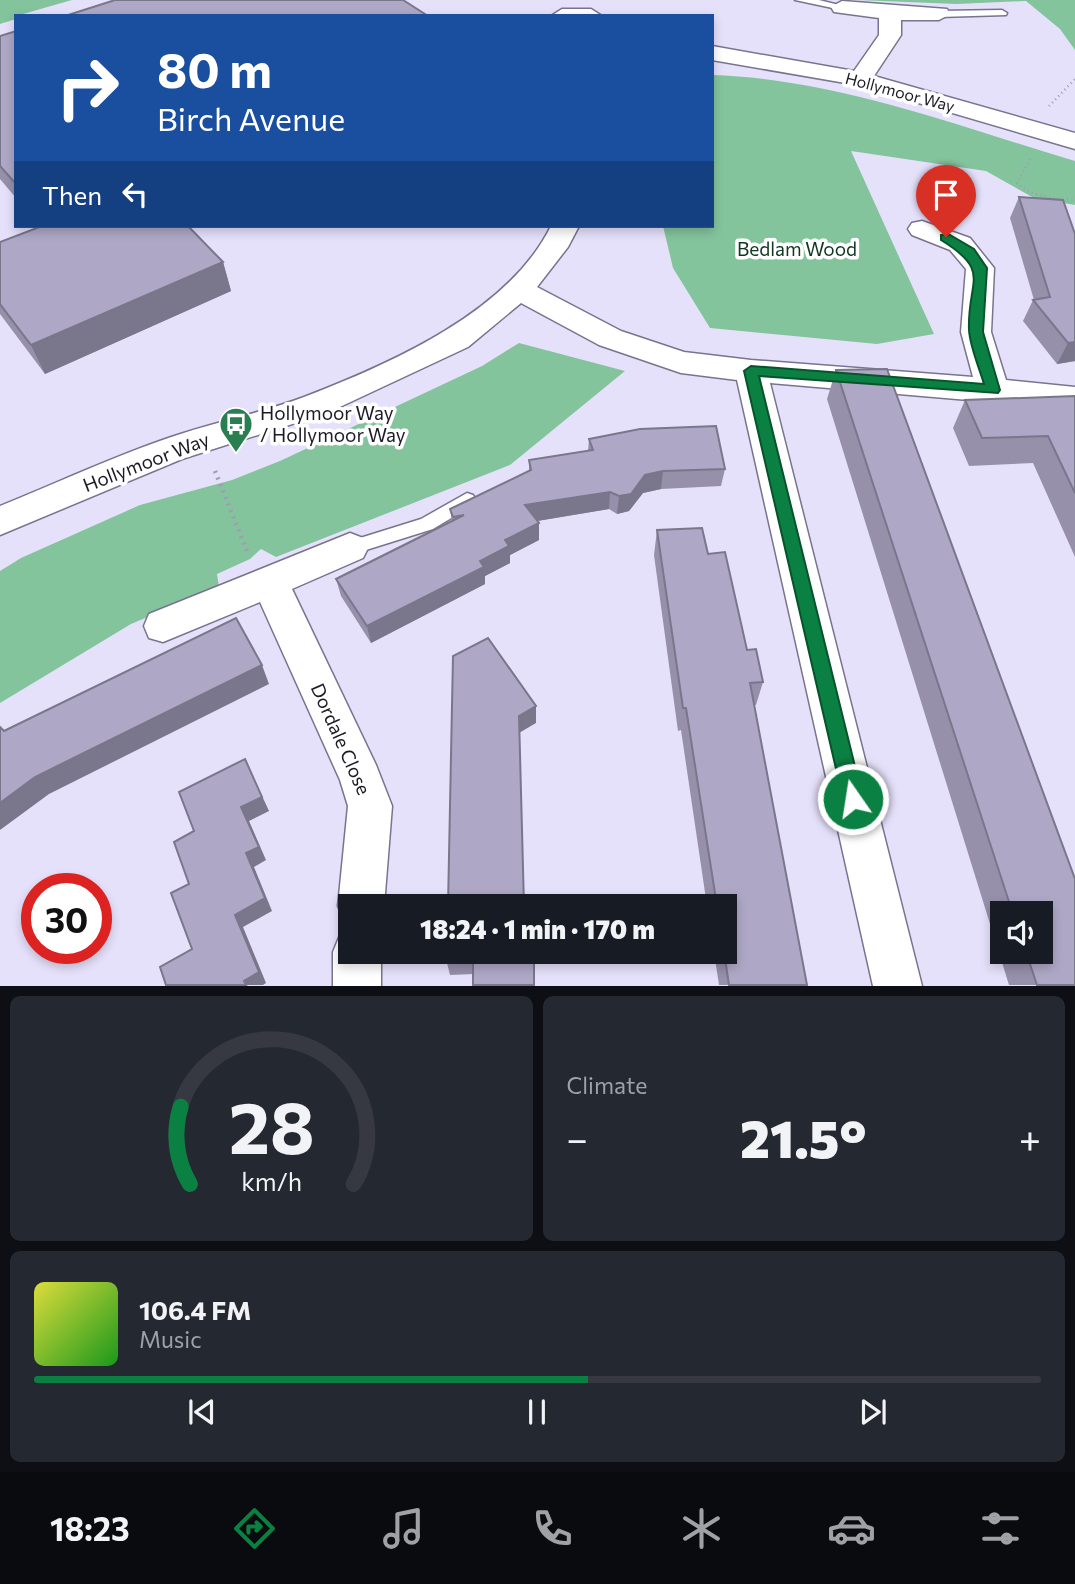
<!DOCTYPE html>
<html lang="en">
<head>
<meta charset="utf-8">
<style>
  body { margin:0; font-family:Commissioner,sans-serif; background:#242831; color:#f1f3f6; height:100vh; display:flex; flex-direction:column; font-size:26px; white-space:nowrap }
  * { box-sizing:border-box; margin:0 }
  p { font-size:23px; color:#9ea1a6 }
  .icon { flex:none; width:38px; height:38px; fill:none; stroke:currentColor; stroke-width:2; stroke-linecap:round; stroke-linejoin:round }
  .map { position:relative; height:986px; overflow:hidden }
  .sheet { display:flex; flex-direction:column; gap:10px; padding:10px; background:#0d0f14; flex:1 }
  .sheet>* { flex:none }
  .banner { position:absolute; left:14px; top:14px; width:700px; height:214px; border-radius:0px; box-shadow:0 4px 10px #0003; background:#1a4fa0; color:#fff; overflow:hidden }
  .buttons { position:absolute; left:990px; top:901px; display:grid; gap:14px }
  .buttons a { display:grid; place-items:center; width:63px; height:63px; border-radius:0px; background:#171b24; box-shadow:0 4px 10px #0003; font-size:35px }
  .speed { position:absolute; left:21px; top:873px; display:flex; gap:14px; font-size:35px; font-weight:700; text-align:center }
  .speed>* { display:grid; place-content:center; width:91px; height:91px; border-radius:50%; background:#171b24; box-shadow:0 4px 10px #0003; line-height:1 }
  .speed .limit { border:10px solid #d22; background:#fff; color:#111 }
  .pin { position:absolute; display:grid; place-items:center; width:60px; height:60px; color:#fff; margin:-72px -30px; border-radius:50% 50% 50% 0; rotate:-45deg; box-shadow:0 0 7px #0007 }
  .pin .icon { rotate:45deg }
  .me { position:absolute; width:77px; margin:-38px; rotate:347deg; stroke-linejoin:round; filter:drop-shadow(0 0 5px #0008) }
  .turn { display:flex; align-items:center; gap:24px; height:147px; padding:0 28px; font-size:32px }
  .turn .icon { width:91px; height:91px; stroke-width:2.5 }
  .turn b { display:block; font-size:49px; line-height:60px }
  .then { display:flex; align-items:center; height:66px; padding:0 28px; background:#0003; gap:14px; font-size:26px }
  .big { font-size:52px; font-weight:800; line-height:1.1 }
  .sheet .card { flex:1; display:flex; flex-direction:column; justify-content:center; gap:10px; min-width:0; padding:0 24px; border-radius:10px; background:#242831 }
  .sheet .dial { align-items:center; gap:0 }
  .dial svg { height:182px; overflow:visible; fill:none; stroke:#363941; stroke-width:7; stroke-linecap:round; text-anchor:middle }
  .dial text { fill:#f1f3f6; stroke:none }
  .song { display:flex; align-items:center; gap:21px }
  .cover { width:84px; height:84px; border-radius:10px; background:linear-gradient(135deg,hsl(60 70% 55%),hsl(120 70% 35%)) }
  .played { height:7px; border-radius:4px; background:linear-gradient(90deg,#0b8043 55%,#363941 55%) }
  .keys { display:flex; justify-content:space-around; direction:ltr }
  .heat { display:flex; justify-content:space-between; align-items:center; font-size:38px; direction:ltr }
  .sheet .tiles { flex:1; display:grid; gap:10px; grid-template-columns:1fr 1fr }
  .card:last-child { grid-column:span 2 }
  .trip { position:absolute; left:338px; top:894px; width:399px; height:70px; border-radius:0px; background:#171b24; box-shadow:0 4px 10px #0003; font-weight:800; line-height:70px; text-align:center }
  .dock { display:flex; height:112px; justify-content:space-around; align-items:center; background:#090b0e; color:#9ea1a6 }
  .dock .icon { width:49px; height:49px }
  .dock .current { color:#0b8043 }
  .dock b { font-size:32px; color:#f1f3f6 }
  .map>svg:first-child { display:block }
  .green { fill:#84c49d }
  .lines { fill:none; stroke-linecap:round; stroke-linejoin:round }
  .service-casing { stroke:#79738f; stroke-width:3 }
  .minor-casing { stroke:#79738f; stroke-width:3 }
  .path-far1 { stroke:#a09cb1; stroke-width:2.5; stroke-dasharray:1 3.5; stroke-linecap:butt }
  .path { stroke:#a09cb1; stroke-width:4.5; stroke-dasharray:2 5; stroke-linecap:butt }
  .service { fill:#fff; fill-rule:evenodd }
  .minor { fill:#fff; fill-rule:evenodd }
  .wall { fill:#9690aa; fill-rule:evenodd }
  .shaded-wall { fill:#7a768b }
  .building { fill:#aea8c6; stroke:#7a768b; stroke-width:2 }
  .route { fill:#0b8043; stroke:#07532c; stroke-width:2 }
  .labels { text-anchor:middle; stroke-width:7; stroke-linejoin:round; paint-order:stroke }
  .far-street-label { font-size:16px; fill:#1d1a25; stroke:#fff }
  .park-label { font-size:19px; fill:#0f3721; stroke:#fff }
  .poi-label { font-size:19px; fill:#1d1a25; stroke:#fff; text-anchor:start }
  .street-label { font-size:19px; fill:#1d1a25; stroke:#fff }
</style>
</head>
<body>
<div class="map">
<svg width="1075" height="986" viewBox="0 0 1075 986">
  <rect width="100%" height="100%" fill="#e6e1fb"/>
  <!-- green -->
  <path class="green" d="M0,0H72L16,16V19L0,24Z
    M857,0H1075V50L1060,29L1026,1L957,4Z
    M712,75C836,79 957,126 1075,161V205L1034,198L986,171L851,151L934,334L877,344L710,328L673,268L663,226H712Z
    M519,343L625,371L510,465L276,557L261,549L250,559L217,574L219,587L131,624L0,703V571L21,558L140,505L232,480L280,461L482,366Z"/>
  <g class="lines">
    <defs>
      <path id="service" d="M795,0H819L847,7L842,10Z
        M1002,10L1007,13L1006,15L939,17L934,14L939,11Z
        M467,493L473,495L476,500L473,505L433,529L350,555L344,553L341,548L344,543L421,519Z"/>
      <path id="minor" d="M842,1L947,9L950,14L939,20H901V35L874,76L1075,133V149L857,85L712,60V46L854,71L879,35V18L834,12L831,7Z
        M562,9H591L602,16H551Z
        M922,221L970,238L994,268L991,332L1006,380L1075,387V409L770,383L922,986H873L737,380L681,373L599,345L521,303L468,347L327,413L182,459L0,535V506C52,485 104,461 157,442C205,424 256,415 304,397C390,364 509,312 551,226H579L568,247L537,287L621,331L684,352L751,360L973,377L961,332L966,269L950,250L912,235L908,229L912,223Z
        M350,533L363,538L368,548L363,558L292,589L376,765L392,806L384,906H350V925L345,922L338,906L348,806L340,780L260,602L163,642L149,638L144,626L149,614Z
        M350,931V952H381V986H333V952L340,935Z"/>
    </defs>
    <!-- service casing -->
    <use href="#service" class="service-casing"/>
    <!-- minor casing -->
    <use href="#minor" class="minor-casing"/>
    <!-- path-far1 -->
    <path class="path-far1" d="M1049,106L1075,79
      M1030,159L1017,183C1034,198 1054,198 1075,200"/>
    <!-- path -->
    <path class="path" d="M215,471L247,551"/>
    <!-- service -->
    <use href="#service" class="service"/>
    <!-- minor -->
    <use href="#minor" class="minor"/>
  </g>
  <!-- wall -->
  <path class="wall" d="M16,31V198L0,179V36Z
    M1019,197L1075,234V361L1057,364L1023,321L1033,300H1034L1010,218Z
    M39,226H188L223,262L231,291L45,374L0,314V242L40,227Z
    M836,370L1075,985H1009L827,399ZM1003,914H1041V952H1003Z
    M1075,396V557L1033,463L969,466L953,428L965,400Z
    M589,439L725,469L721,486L661,489L643,493L629,511L617,514L609,509L537,521L539,540L510,555V563L485,576V584L371,643L341,596L336,579L452,522L450,509L529,471V460L588,451Z
    M657,530L708,554L747,650L763,682L756,705H754L807,985H719L714,952H724V906H707L681,730L678,731L654,555Z
    M534,952L473,974L450,975L447,963Z"/>
  <!-- shaded-wall -->
  <path class="shaded-wall" d="M223,262L231,291L45,374L31,345Z
    M1075,342V361L1057,364L1068,343Z
    M663,471L661,489L643,493L629,511L617,514L619,496L645,475Z
    M610,492L609,509L525,523V505Z
    M539,523V540L510,555V563L485,576V584L371,643L367,626L480,561L505,540Z
    M262,665L269,684L49,794L0,830V803L35,777Z
    M536,706V723L519,733V716Z
    M245,759L269,811L249,821L266,860L254,867L272,911L243,927L266,983L263,985H246L244,981L235,915L246,853L241,807Z"/>
  <!-- building -->
  <path class="building" d="M115,0H403L428,16H65Z
    M16,31V184L0,166V36Z
    M1019,197L1063,200L1075,234V342L1068,343L1033,300L1050,297Z
    M42,226H188L223,262L31,345L0,304V242Z
    M887,369L1075,879V985H1037L1026,952H1041V914H1013L836,370Z
    M1075,396V493L1048,436L982,438L965,400Z
    M716,426L725,469L663,471L645,475L631,494L619,496L610,492L525,505L539,523L505,540L509,546L480,561L484,567L367,626L336,579L464,515L453,517L450,509L531,470L529,460L593,450L589,439L640,429Z
    M702,528L708,554L725,552L747,650L756,649L763,682L750,683L807,985H729L724,952V906H717L686,708H683L657,530Z
    M236,618L262,665L35,777L0,803V727L4,731Z
    M488,638L536,706L519,716L524,906H448L453,656Z
    M245,759L262,797L241,807L259,847L246,853L265,898L235,915L259,972L244,981L246,985H166L160,967L192,949L171,893L189,884L174,842L194,831L179,792Z
    M448,952H534V985H473V961L447,963Z"/>
  <!-- route -->
  <path class="route" d="M941,235H950L974,249L987,268L983,332L1000,390L998,393L759,376L863,799L860,805L853,808L846,805L843,799L744,371L751,366L984,384C979,367 970,347 969,330C967,280 993,272 941,240Z"/>
  <!-- icons -->
  <defs>
    <symbol id="bus-pin" viewBox="-11 -11 22 30"><path d="M0 17L-7.5 6A9.5 9.5 0 1 1 7.5 6Z" fill="#297f52" stroke="#fff"/><path d="M-5-6H5V4H4V6H2V4H-2V6H-4V4H-5ZM-3.5-4V0h7V-4ZM-3.5 1.2v1.5H-2V1.2ZM2 1.2v1.5H3.5V1.2Z" fill="#fff"/></symbol>
  </defs>
  <g fill-rule="evenodd">
    <use href="#bus-pin" x="217" y="405" width="38" height="52"/>
  </g>
  <g class="labels">
    <!-- far-street labels -->
    <g class="far-street-label">
      <text transform="translate(900 92) rotate(15)" y="6">Hollymoor Way</text>
    </g>
    <!-- park labels -->
    <g class="park-label">
      <text x="797" y="256">Bedlam Wood</text>
    </g>
    <!-- poi labels -->
    <g class="poi-label">
      <text x="260" y="420">Hollymoor Way<tspan x="260" dy="22">/ Hollymoor Way</tspan></text>
    </g>
    <!-- street labels -->
    <g class="street-label">
      <text transform="translate(146 462) rotate(-21)" y="7">Hollymoor Way</text>
      <text transform="translate(341 739) rotate(66)" y="7">Dordale Close</text>
    </g>
  </g>
</svg>
<div class="buttons">
<a><svg class="icon" aria-label="sound" viewBox="0 0 24 24"><path d="M4 9h4l5-4v14l-5-4H4zM17 9q2 3 0 6"/></svg></a>
</div>
<div class="speed"><div class="limit">30</div></div>
<div class="pin" style="left:946px;top:237px;background:#d93025"><svg class="icon" aria-label="arrive" viewBox="0 0 24 24"><path d="M6 21V4h12l-3 4 3 4H6"/></svg></div>
<svg class="me" style="left:853px;top:799px" viewBox="-20 -20 40 40"><circle r="17" fill="#0b8043" stroke="#fff" stroke-width="3"/><path d="M0-11L8 9 0 5-8 9z" fill="#fff"/></svg>
<div class="trip">18:24 · 1 min · 170 m</div>
<div class="banner">
<div class="turn"><svg class="icon" aria-label="right" viewBox="0 0 24 24"><path d="M7 20v-9h11M14 6l5 5-5 5"/></svg><div><b>80 m</b>Birch Avenue</div></div>
<div class="then">Then<svg class="icon" aria-label="left" viewBox="0 0 24 24"><path d="M17 20v-9H6M10 6l-5 5 5 5"/></svg></div>
</div>
</div>
<section class="sheet">
<div class="tiles">
<div class="card dial"><svg viewBox="0 0 100 80">
<path d="M14 69A42 42 0 1 1 86 69"/>
<path d="M14 69A42 42 0 0 1 10 35" stroke="#0b8043"/>
<text x="50" y="56" font-size="32" font-weight="700">28</text>
<text x="50" y="72" font-size="11">km/h</text>
</svg></div>
<div class="card"><p>Climate</p>
<div class="heat"><a>−</a><b class="big">21.5°</b><a>+</a></div>
</div>
<div class="card">
<div class="song"><i class="cover"></i><div><b>106.4 FM</b><p>Music</p></div></div>
<div class="played"></div>
<div class="keys"><svg class="icon" aria-label="previous" viewBox="0 0 24 24"><path d="M18 5L8 12l10 7zM5 5v14"/></svg><svg class="icon" aria-label="pause" viewBox="0 0 24 24"><path d="M8 5v14M16 5v14"/></svg><svg class="icon" aria-label="next" viewBox="0 0 24 24"><path d="M6 5l10 7-10 7zM19 5v14"/></svg></div>
</div>
</div>
</section>
<nav class="dock">
<b>18:23</b>
<svg class="icon current" aria-label="directions" viewBox="0 0 24 24"><path d="M12 3l9 9-9 9-9-9zM9 14v-3h6M13 9l2 2-2 2"/></svg>
<svg class="icon" aria-label="music" viewBox="0 0 24 24"><path d="M9 18V5l10-2v13"/><circle cx="6" cy="18" r="3"/><circle cx="16" cy="16" r="3"/></svg>
<svg class="icon" aria-label="phone" viewBox="0 0 24 24"><path d="M5 4h4l2 5-3 2q2 4 5 5l2-3 5 2v4C11 20 4 13 5 4z"/></svg>
<svg class="icon" aria-label="climate" viewBox="0 0 24 24"><path d="M12 3v18M4 7l16 10M4 17L20 7"/></svg>
<svg class="icon" aria-label="car" viewBox="0 0 24 24"><path d="M5 17H2v-5l4-1 3-4h7l3 4 3 1v5h-3M9 17h6M6 11h13"/><circle cx="7" cy="17" r="2"/><circle cx="17" cy="17" r="2"/></svg>
<svg class="icon" aria-label="filters" viewBox="0 0 24 24"><path d="M4 7h16M4 17h16"/><circle cx="9" cy="7" r="2"/><circle cx="15" cy="17" r="2"/></svg>
</nav>
</body>
</html>
